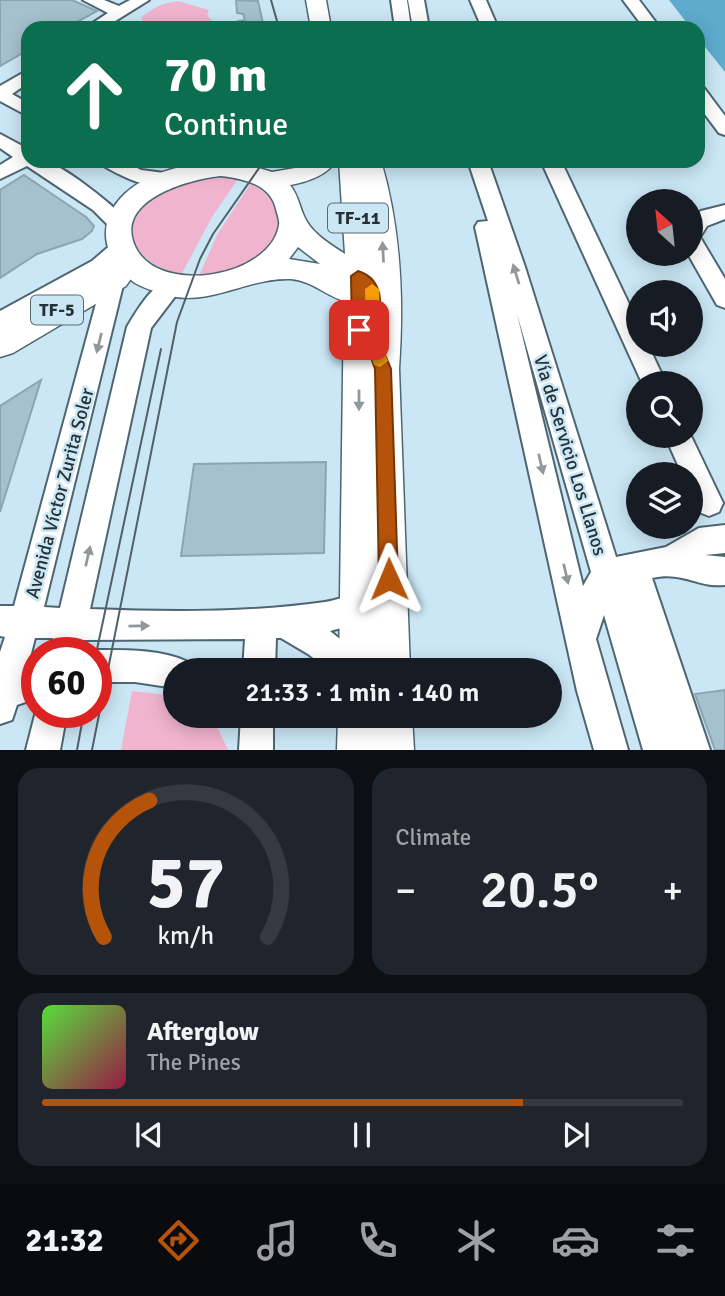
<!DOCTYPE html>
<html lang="en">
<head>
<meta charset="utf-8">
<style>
  body { margin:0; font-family:Signika,sans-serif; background:#20242c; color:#f1f3f6; height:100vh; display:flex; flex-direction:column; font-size:26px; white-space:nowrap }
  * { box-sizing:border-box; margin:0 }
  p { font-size:23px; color:#9ea1a6 }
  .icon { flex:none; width:38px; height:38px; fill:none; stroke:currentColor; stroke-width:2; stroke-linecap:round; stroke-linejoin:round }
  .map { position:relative; height:750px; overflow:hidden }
  .details { display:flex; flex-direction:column; gap:18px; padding:18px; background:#0d0f14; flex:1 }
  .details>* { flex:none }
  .guide { position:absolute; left:21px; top:21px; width:684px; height:147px; border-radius:21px; box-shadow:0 4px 18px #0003; background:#0b6e4f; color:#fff; overflow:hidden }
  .needle { width:46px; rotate:333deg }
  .controls { position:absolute; left:626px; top:189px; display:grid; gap:14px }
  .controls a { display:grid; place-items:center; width:77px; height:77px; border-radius:50%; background:#171b24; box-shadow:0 4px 18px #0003; font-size:35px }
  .speed { position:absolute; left:21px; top:637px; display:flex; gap:14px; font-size:35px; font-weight:700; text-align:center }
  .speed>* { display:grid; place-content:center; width:91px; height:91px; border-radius:50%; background:#171b24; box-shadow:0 4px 18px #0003; line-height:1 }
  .speed .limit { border:10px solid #d22; background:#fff; color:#111 }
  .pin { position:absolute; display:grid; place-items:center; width:60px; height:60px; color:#fff; margin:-30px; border-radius:14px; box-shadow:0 4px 10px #0006 }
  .me { position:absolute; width:77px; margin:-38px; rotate:359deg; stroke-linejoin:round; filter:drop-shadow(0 0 5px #0008) }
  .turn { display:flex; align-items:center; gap:24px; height:147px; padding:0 28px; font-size:32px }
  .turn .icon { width:91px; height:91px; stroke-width:2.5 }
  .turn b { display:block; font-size:49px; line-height:60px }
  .big { font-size:52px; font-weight:600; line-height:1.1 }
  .details .card { flex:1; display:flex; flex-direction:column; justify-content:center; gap:10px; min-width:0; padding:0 24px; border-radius:21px; background:#20242c }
  .details .dial { align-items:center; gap:0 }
  .dial svg { height:182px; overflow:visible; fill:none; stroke:#363941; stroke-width:7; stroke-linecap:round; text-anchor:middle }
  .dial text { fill:#f1f3f6; stroke:none }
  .song { display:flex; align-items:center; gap:21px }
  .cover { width:84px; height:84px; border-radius:10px; background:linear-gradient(135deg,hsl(110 70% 55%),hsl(340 70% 35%)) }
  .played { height:7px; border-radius:4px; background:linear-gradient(90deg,#b45309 75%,#363941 75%) }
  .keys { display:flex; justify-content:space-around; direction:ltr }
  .heat { display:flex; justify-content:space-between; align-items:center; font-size:38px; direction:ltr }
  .details .tiles { flex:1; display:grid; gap:18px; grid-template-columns:1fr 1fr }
  .card:last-child { grid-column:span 2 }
  .trip { position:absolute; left:163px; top:658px; width:399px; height:70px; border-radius:35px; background:#171b24; box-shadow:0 4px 18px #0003; font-weight:600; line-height:70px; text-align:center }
  .tabs { display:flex; height:112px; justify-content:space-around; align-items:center; background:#090b0e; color:#9ea1a6 }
  .tabs .icon { width:49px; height:49px }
  .tabs .active { color:#b45309 }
  .tabs b { font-size:32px; color:#f1f3f6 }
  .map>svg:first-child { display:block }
  .green { fill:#f1b4cf }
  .water { fill:#5eabce }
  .building { fill:#a6c1ce; stroke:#8ba5b2; stroke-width:2 }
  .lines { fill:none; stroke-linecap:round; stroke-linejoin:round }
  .minor-casing { stroke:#4d6672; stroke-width:4 }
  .major-casing { stroke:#4d6672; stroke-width:3 }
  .highway-casing { stroke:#4d6672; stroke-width:3 }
  .minor { fill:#fff; fill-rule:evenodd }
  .major { fill:#fff; fill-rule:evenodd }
  .highway { fill:#fff; fill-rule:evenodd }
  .tram { stroke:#516068; stroke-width:2 }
  .oneway { fill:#92989a }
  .route { fill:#b45309; stroke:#753606; stroke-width:2 }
  .slow { fill:#f59e0b }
  .labels { text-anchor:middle; stroke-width:5; stroke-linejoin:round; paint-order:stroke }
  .shield { fill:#cbe7f5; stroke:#58686f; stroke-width:2 }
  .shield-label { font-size:18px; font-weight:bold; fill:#263136 }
  .street-label { font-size:19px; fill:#263136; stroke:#cbe7f5 }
</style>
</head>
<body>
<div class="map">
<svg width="725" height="750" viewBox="0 0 725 750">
  <rect width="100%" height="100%" fill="#cbe7f5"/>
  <!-- green -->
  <path class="green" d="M178,1L209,10L207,15L214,23L211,28H139L144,23L141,18C152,8 163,3 178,1Z
    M221,176L238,179L212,217L181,275C142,266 112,233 150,200C169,183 197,177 221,176Z
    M251,183C287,204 288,239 252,261C235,271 217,274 199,276L217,235Z
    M132,691L175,696V716H212L228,750H121Z"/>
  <!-- water -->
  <path class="water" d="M669,0H725V72L698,38V28H691Z"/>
  <!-- building -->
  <path class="building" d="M0,0H72L97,11L66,28H28V50L0,66Z
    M236,0L258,1L264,28H239L238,21L245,20L243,14L237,13Z
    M24,175L86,217L94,226L92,231L82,239L37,254L0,278V190Z
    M41,380L0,512V406Z
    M326,462L324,553L181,556L194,464Z
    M725,690V750H715L695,694Z"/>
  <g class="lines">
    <defs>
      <path id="minor" d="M83,0H104L119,6L130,0H149L104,28H85L108,13Z
        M391,0H407L411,28H395Z
        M408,0H424L429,28H413Z
        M470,0H486L498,28H482Z
        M623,0H639L660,28H644Z
        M28,70V83L12,94L28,103V116L0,101V86Z
        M698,87L704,88L725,116V135L719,133L698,105Z
        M0,134L28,149V161C33,161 40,160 45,161C61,164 120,209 129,224L126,229L119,231L112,229L93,210L27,166L0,179V165L13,157L0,148Z
        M99,161H124L141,170L172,174L175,179L172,184C147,190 123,177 102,165Z
        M468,161H488L525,267L616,557L666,547L699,528L725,525V553L705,555L725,557V585C697,588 684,571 652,578L710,750H643L604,615L596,639L628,750H594L577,691L475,227L478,222L488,221ZM517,314L591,572L583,586Z
        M541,161H561L639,325V345H648L666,383H642Z
        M725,205V219L707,226L700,237L725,279V308L717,305L688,254H691V217L701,211Z
        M121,240L129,243L132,248L111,270L122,271L125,277L44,607L60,608L127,327C137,310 158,273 180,280L183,286L151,328L90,609C168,612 248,613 325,602C344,599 365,588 382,595L386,606L382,617L330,631L355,651L366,670H329L308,654L281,638H276L275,670H243L245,639L84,640L81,653H49L53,638H35L27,669L37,666V698L17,705L12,720L0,724V652L5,637L0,636V606H14L104,274L0,331V311L92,261L113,243Z
        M665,436H691L723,503L719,512L709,516L699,512L691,494V474H682Z
        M96,650C126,650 158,649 186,661L190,670H175V688L135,682H96V653H90Z
        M37,707V712H67L60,750H26Z
        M241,716H273V750H239Z"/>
      <path id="major" d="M306,0H326L331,28H311Z
        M205,161L239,162L272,172L295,168L306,161H336C326,176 307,182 290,185C298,195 299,205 304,216C311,233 330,244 345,254L339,161H381C401,229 404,299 399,369L410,670H339L344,301C325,295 312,281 291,279C246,277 206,310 160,293C151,290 138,286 131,280C94,249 99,208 139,183C159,171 182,166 205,161ZM221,176C244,179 270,184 276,209C277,214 280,220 279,225C271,277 158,297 135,246C114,200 189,179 221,176ZM298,247L320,264L289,259Z
        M338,716H412L414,750H337Z"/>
      <path id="highway" d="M127,249L138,253L143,261L126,286L13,353L0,357V326L102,268L116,253Z"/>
    </defs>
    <!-- minor casing -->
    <use href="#minor" class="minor-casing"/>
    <!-- major casing -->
    <use href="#major" class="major-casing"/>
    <!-- highway casing -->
    <use href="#highway" class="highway-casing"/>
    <!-- minor -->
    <use href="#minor" class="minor"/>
    <!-- major -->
    <use href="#major" class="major"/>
    <!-- highway -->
    <use href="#highway" class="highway"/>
    <!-- tram -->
    <path class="tram" d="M271,0L279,28
      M96,654L161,349
      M77,750L84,712
      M92,750L177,322L200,259L213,234L264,161"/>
  </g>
  <!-- one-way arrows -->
  <defs><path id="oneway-solid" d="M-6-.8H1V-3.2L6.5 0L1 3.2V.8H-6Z" transform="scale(1.75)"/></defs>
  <g class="oneway">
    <use href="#oneway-solid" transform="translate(383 252) rotate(-93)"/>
    <use href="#oneway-solid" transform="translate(516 274) rotate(-107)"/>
    <use href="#oneway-solid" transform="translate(99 343) rotate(104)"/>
    <use href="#oneway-solid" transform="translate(359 400) rotate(90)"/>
    <use href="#oneway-solid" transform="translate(541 464) rotate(77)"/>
    <use href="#oneway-solid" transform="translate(88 556) rotate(-77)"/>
    <use href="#oneway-solid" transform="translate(566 574) rotate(77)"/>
    <use href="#oneway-solid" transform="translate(139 626) rotate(-1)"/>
  </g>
  <!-- route -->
  <path class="route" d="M358,271C391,281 377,319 381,343C383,352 388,361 391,369L398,579L395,586L389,588L382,586L379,579L375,369L366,343V332L359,336L352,330L351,276Z"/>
  <!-- slow -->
  <path class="slow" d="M372,284L379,289L381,343L388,361L380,367L374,365L366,343L365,289Z"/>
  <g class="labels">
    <!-- shield labels -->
    <g class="shield">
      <rect x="328" y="203.5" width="60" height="29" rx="5"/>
      <rect x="31" y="295.5" width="52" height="29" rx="5"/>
    </g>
    <g class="shield-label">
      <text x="358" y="224">TF-11</text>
      <text x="57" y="316">TF-5</text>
    </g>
    <!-- street labels -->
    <g class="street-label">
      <text transform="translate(571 455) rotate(73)" y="7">Vía de Servicio Los Llanos</text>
      <text transform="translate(59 493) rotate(-75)" y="7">Avenida Víctor Zurita Soler</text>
    </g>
  </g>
</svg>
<div class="controls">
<a><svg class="needle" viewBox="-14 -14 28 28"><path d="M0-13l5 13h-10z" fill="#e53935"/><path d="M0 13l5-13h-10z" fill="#9ea1a6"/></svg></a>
<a><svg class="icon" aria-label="sound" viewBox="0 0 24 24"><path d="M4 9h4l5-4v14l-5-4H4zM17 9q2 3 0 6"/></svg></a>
<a><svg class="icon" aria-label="search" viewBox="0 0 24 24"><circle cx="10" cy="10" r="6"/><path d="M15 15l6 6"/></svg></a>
<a><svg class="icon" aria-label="layers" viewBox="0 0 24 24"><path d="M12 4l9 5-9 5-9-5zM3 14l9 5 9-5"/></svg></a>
</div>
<div class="speed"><div class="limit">60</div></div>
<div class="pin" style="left:359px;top:330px;background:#d93025"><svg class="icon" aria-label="arrive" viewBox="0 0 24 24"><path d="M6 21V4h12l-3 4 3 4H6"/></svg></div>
<svg class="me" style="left:389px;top:579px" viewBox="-20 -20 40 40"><path d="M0-17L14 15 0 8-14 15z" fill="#b45309" stroke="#fff" stroke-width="4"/></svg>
<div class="trip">21:33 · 1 min · 140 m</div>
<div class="guide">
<div class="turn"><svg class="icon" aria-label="ahead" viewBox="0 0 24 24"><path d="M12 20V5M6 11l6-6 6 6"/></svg><div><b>70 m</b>Continue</div></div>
</div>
</div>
<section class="details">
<div class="tiles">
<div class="card dial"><svg viewBox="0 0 100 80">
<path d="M14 69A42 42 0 1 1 86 69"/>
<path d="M14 69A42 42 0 0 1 34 9" stroke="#b45309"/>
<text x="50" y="56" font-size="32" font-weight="700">57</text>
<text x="50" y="72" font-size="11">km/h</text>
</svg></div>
<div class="card"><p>Climate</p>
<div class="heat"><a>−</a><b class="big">20.5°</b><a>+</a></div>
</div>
<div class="card">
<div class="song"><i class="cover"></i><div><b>Afterglow</b><p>The Pines</p></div></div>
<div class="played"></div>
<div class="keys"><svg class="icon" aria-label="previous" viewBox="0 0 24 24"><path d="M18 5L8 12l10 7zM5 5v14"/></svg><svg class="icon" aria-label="pause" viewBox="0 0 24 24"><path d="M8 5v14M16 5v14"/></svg><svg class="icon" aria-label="next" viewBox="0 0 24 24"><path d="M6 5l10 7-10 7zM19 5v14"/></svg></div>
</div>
</div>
</section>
<nav class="tabs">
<b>21:32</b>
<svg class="icon active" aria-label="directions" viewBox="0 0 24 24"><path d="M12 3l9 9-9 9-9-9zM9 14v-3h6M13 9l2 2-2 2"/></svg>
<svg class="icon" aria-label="music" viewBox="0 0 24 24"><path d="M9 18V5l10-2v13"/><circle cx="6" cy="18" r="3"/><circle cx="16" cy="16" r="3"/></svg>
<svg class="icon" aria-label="phone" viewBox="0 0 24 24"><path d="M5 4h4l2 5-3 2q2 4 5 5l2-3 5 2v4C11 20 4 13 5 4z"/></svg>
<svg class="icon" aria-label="climate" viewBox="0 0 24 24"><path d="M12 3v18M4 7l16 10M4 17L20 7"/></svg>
<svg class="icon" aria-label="car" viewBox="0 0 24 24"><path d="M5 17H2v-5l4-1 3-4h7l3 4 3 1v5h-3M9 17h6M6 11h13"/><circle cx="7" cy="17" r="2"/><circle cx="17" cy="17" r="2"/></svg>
<svg class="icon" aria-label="filters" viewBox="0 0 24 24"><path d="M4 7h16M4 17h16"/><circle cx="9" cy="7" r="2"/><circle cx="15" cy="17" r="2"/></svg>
</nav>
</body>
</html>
